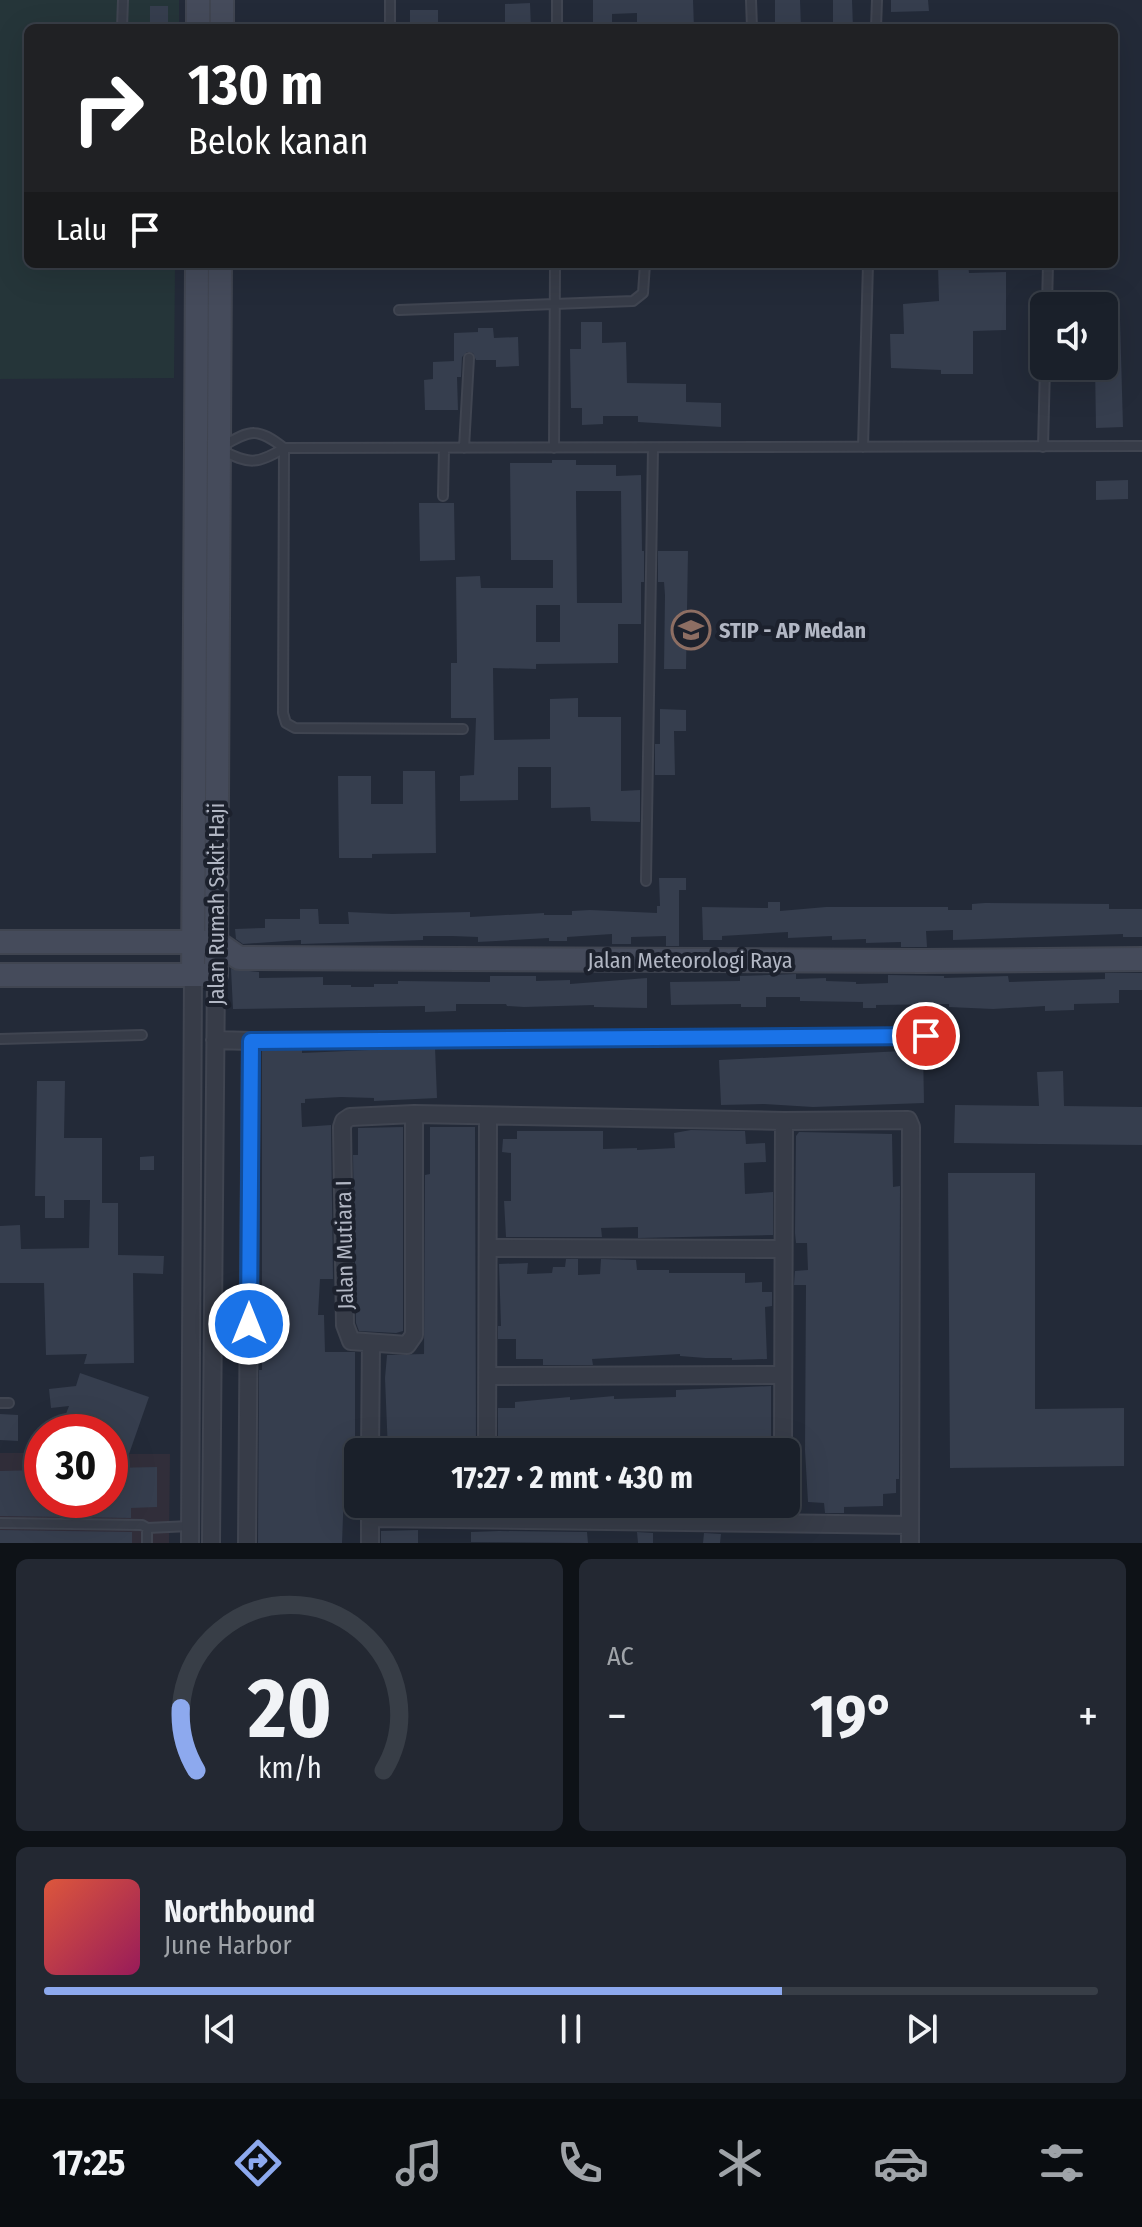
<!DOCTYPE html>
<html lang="id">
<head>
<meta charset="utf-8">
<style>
  body { margin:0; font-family:"Fira Sans Condensed",sans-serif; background:#232832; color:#f1f3f6; height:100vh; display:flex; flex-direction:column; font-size:30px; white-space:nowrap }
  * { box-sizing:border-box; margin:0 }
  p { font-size:26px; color:#9fa3a8 }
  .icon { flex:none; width:44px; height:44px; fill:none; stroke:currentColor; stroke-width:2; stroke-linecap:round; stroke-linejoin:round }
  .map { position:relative; height:1543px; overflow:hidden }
  .side { display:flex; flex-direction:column; gap:16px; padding:16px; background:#0e1217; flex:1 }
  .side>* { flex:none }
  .hud { position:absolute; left:24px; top:24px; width:1094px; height:244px; border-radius:12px; box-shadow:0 8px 32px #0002,0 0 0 2px #383e47; background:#202124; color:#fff; overflow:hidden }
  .buttons { position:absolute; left:1030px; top:292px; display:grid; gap:16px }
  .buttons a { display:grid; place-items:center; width:88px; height:88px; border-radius:12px; background:#1a202a; box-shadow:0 8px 32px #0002,0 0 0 2px #383e47; font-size:40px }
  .speed { position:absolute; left:24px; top:1414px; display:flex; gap:16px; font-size:40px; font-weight:700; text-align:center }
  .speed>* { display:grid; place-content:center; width:104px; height:104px; border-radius:50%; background:#1a202a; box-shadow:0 8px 32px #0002,0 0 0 2px #383e47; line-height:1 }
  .speed .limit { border:12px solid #d22; background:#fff; color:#111 }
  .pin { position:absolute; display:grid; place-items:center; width:68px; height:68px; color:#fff; margin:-34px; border:4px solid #fff; border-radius:50%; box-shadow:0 2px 8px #0007 }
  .me { position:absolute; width:88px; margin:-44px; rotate:0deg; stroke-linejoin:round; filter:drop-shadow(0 0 6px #0008) }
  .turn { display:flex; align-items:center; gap:28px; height:168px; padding:0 32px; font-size:36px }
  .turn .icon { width:104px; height:104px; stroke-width:2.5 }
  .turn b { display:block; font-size:56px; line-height:68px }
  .then { display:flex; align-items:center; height:76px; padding:0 32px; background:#0003; gap:16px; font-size:30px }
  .big { font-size:60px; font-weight:700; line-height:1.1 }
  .side .card { flex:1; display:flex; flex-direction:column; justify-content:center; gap:12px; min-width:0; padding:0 28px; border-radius:12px; background:#232832 }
  .side .dial { align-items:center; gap:0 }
  .dial svg { height:208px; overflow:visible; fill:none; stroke:#383e47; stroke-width:7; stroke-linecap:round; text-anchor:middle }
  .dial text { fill:#f1f3f6; stroke:none }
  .song { display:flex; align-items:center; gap:24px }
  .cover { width:96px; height:96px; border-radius:12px; background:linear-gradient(135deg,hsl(10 70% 55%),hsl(330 70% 35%)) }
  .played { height:8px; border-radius:4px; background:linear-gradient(90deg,#8da9ee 70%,#383e47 70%) }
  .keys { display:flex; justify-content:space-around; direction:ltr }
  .heat { display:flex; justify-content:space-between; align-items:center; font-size:44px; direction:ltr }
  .side .tiles { flex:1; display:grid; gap:16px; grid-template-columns:1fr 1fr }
  .card:last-child { grid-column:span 2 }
  .trip { position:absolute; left:344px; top:1438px; width:456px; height:80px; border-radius:12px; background:#1a202a; box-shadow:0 8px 32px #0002,0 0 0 2px #383e47; font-weight:700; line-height:80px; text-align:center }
  .menu { display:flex; height:128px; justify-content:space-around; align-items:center; background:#0a0d11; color:#9fa3a8 }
  .menu .icon { width:56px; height:56px }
  .menu .selected { color:#8da9ee }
  .menu b { font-size:36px; color:#f1f3f6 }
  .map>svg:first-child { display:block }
  .medical { fill:#312e3a }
  .green { fill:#253539 }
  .building { fill:#363e4e; fill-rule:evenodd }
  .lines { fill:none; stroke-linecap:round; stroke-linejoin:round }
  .lane-casing { stroke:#404551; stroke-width:12 }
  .street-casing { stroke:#404551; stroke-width:20 }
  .secondary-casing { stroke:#404551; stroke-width:26 }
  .lane { stroke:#373c48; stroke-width:8 }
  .street { stroke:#373c48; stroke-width:16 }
  .secondary { stroke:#454b5b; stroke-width:22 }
  .route-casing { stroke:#114b97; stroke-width:20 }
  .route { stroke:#1a73e8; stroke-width:14 }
  .labels { text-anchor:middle; stroke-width:8; stroke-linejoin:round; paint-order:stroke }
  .poi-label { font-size:22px; font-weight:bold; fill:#b2b7c4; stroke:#1c212d; text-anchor:start }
  .street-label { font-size:22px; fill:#b2b7c4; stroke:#1c212d }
</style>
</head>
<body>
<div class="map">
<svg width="1142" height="1543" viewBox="0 0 1142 1543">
  <rect width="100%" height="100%" fill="#232a38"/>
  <!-- medical -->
  <path class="medical" d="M0,1453H42V1500H110V1454H170L169,1543H0Z"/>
  <!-- green -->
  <path class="green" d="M0,0H179V28H28V264H175L174,378L0,379Z"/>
  <!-- building -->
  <path class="building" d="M593,0H693L694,28H637V13L612,14V28H593Z
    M775,0H800L801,28H775Z
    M833,0H852L853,28H833Z
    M891,0H928L929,11L891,12Z
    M530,3L531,28H505V4Z
    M150,6H168V28H150Z
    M410,10H438V28H410Z
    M938,265H968L969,273L1006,272V330L973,331V374H941V370L891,368L890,334H904L903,304L939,301Z
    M1120,319L1123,427L1096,428L1095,366H1104V320Z
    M581,322H602V343L626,342L627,383L686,384V402L721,403V427L638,422V416H603V424L582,425V408H571L570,349H581Z
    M478,328H493L494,338L518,337L519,366L496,367V360H476L473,353L467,352L462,357L461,377H457L458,410H425L424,380L433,379V362L454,361V333L478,332Z
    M552,460H576V465H616V476L641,475L642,551H644V582H641V624H618V663L536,664V669L493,668L494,740L550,739V699L578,698V717H621V791L640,790V822L591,821L590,807L551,808V767H518V800L460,801V776L474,775L476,718H451V663H457L456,577L480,576L481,588H553V560H511L510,463H552ZM576,491H621L622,603H577ZM536,605H560V642H536Z
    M1128,480V499L1096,500V481Z
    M419,503H454L455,560L420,561Z
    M658,551H688L686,669H664L665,595L664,582H658Z
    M660,709L686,710V731H674L675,775H655V744H660Z
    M403,771H435L436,853L372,854V858H339L338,776H371V804H403Z
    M659,878H686V890H679V946H666V936L631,937V944H612V934L567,937V941H549V938L478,942V937L452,936H423V940L301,944V940L243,944L236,939L235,929L265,928V919H300V909H318L319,924H349L348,912L392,914L470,912V917L544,913V915H572V911L590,910L657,913V906H660Z
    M768,902H780V911L826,907H948V910H972V904L985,903L1109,904V909H1142V937H1123V934L953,940V930L926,931L927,947H901V942L866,943V939L832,940V936L788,938V932L722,936V940H703L702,907L768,908Z
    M231,969L259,972V978L323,977V985H351V987H374V984H398V981L490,982V976H536V981L570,980V984L647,978V1008L594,1007V1005L524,1007L507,1006L506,1004H456V1011L425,1012V1006L233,1009Z
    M1105,973H1142V990H1119V1003L1074,1004V1010L1045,1011V1006L993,1009L949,1007V1004L876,1005V1008H863V1002L800,1001V997H766V1007H741V1004L671,1005L670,982L740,981V976L796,974V979L826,978V981L856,982V984L888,983V975L944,976V978L1008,976L1009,982L1105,979Z
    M435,1047L437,1098L374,1101V1098L341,1097L305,1099V1103H301L302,1127L331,1125L333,1279H320L318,1315H324L325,1352H355V1464H345L342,1543H258L259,1370H262V1048H302V1053Z
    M923,1050L924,1103L813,1107L764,1104L721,1105L719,1060Z
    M1063,1071L1064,1106L1142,1107V1145L954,1143L955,1105L1039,1106L1037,1072Z
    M37,1081H65L64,1138H102V1203H118V1255L164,1256L163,1274L133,1273L134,1363L84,1364L87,1354L46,1355L44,1283H0V1226L20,1225L21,1249L89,1248L90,1200H64V1218H45V1196H35Z
    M403,1127V1331L396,1333L359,1331L356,1323L353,1155H358V1128Z
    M430,1127H475L476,1452H388L385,1378L387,1355L424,1354L425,1175L430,1174Z
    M691,1130L745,1131L746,1144L765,1143L766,1162L744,1163L745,1194L773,1192V1235L638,1238V1227L601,1228L602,1237H506L504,1201H511V1153L502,1152L503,1139H517V1131H603V1149L637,1148V1150L675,1148L674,1133Z
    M799,1132L892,1134L893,1187L900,1186L899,1479H896V1493L883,1494V1506L844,1507V1513H825L824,1503L808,1502L805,1450L806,1285H794L795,1271L808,1270L807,1243H796L795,1233L796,1136Z
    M154,1156V1170H140V1157Z
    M948,1173H1035V1409L1124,1408V1466L950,1468Z
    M566,1259H578V1275L600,1274L601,1259L636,1260L637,1270H669V1273H745V1283L762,1282V1292H772V1306L765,1307L767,1359L732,1360V1358H705L680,1356V1354L592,1359L593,1365H543V1359H516V1339H498V1326H501L499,1264L528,1263L527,1274L552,1273L553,1267H565Z
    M80,1373L149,1397L129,1454L110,1447V1432H68L60,1429L69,1406L51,1408L49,1389L76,1386Z
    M771,1386V1452H576V1446L543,1452H498V1408H515V1402L570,1397V1400L614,1396V1399L676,1397V1390Z
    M0,1414L18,1415V1441L0,1440Z
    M157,1467V1507L131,1508V1518L0,1516V1471L42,1470V1500H110V1468Z
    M0,1530L132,1532V1543H0Z
    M418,1530V1543H381V1531Z
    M499,1531L587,1532L588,1543L471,1542V1532Z
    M637,1532L653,1533V1543H638Z
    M704,1533L721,1534L720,1543H703Z"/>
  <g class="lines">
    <defs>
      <path id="lane" d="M751,0L752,28
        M122,28L123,0
        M390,28V0
        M557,28V0
        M876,28L877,0
        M1047,306L1048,264
        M399,310L633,301L643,293L645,264
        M223,446C251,429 258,428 284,448L283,713L286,723L295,728L463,729
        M863,447L868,264
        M1043,447L1045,366
        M464,448L469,358
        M554,448L555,264
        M221,450C249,464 257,465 284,448L1142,446
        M443,496L444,449
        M646,881L653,448
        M0,1039L142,1035
        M251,1041L926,1036
        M0,1403H9
        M0,1523L142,1525L147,1528V1543
        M147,1528L190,1526"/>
      <path id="street" d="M215,1040L251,1041L247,1543
        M414,1114V1335L407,1345L351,1341L345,1325L342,1127L344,1121L350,1117L414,1114L784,1121L908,1120L911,1127L910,1543
        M489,1248L782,1249
        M488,1376L782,1375
        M370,1452L371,1343
        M487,1452L488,1116
        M783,1452L784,1121
        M783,1504L784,1523
        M370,1518L910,1525
        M190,1543L193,975
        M211,1543L216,975
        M370,1543V1504"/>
      <path id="secondary" d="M198,28V0
        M222,28V0
        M0,942H216L239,958L923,961L1142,959
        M0,975H206
        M193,975L197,264
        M216,975L220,264"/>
    </defs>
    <!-- lane casing -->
    <use href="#lane" class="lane-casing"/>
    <!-- street casing -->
    <use href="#street" class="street-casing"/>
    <!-- secondary casing -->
    <use href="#secondary" class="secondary-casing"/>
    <!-- lane -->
    <use href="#lane" class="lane"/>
    <!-- street -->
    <use href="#street" class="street"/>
    <!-- secondary -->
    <use href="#secondary" class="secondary"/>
  </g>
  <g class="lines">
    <defs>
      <path id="route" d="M249,1324L251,1041L926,1036"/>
    </defs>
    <!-- route casing -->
    <use href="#route" class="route-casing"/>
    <!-- route -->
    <use href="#route" class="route"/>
  </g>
  <!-- icons -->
  <defs>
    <symbol id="university-ring" viewBox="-11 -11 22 22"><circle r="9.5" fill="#1c212d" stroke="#8d6e63" stroke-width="1.5"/><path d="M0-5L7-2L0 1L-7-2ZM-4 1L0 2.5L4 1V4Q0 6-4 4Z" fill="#8d6e63"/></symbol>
  </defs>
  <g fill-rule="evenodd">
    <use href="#university-ring" x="669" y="608" width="44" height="44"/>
  </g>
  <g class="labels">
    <!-- poi labels -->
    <g class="poi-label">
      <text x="719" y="638">STIP - AP Medan</text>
    </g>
    <!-- street labels -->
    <g class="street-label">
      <text transform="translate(216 904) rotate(-90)" y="8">Jalan Rumah Sakit Haji</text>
      <text x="690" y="968">Jalan Meteorologi Raya</text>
      <text transform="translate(344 1245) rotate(-91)" y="8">Jalan Mutiara I</text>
    </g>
  </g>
</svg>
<div class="buttons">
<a><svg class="icon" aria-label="sound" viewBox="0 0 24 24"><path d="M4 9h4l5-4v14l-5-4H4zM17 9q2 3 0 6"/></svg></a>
</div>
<div class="speed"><div class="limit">30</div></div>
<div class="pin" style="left:926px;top:1036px;background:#d93025"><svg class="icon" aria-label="arrive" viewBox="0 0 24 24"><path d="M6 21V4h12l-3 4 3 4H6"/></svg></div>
<svg class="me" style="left:249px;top:1324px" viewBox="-20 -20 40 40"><circle r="17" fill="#1a73e8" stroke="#fff" stroke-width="3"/><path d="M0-11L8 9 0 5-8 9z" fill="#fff"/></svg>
<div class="trip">17:27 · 2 mnt · 430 m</div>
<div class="hud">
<div class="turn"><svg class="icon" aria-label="right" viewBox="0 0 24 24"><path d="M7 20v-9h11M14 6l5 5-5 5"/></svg><div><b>130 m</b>Belok kanan</div></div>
<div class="then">Lalu<svg class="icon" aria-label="arrive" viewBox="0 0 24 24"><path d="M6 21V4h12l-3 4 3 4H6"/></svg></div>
</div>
</div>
<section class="side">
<div class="tiles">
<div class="card dial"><svg viewBox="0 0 100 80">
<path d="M14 69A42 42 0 1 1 86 69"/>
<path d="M14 69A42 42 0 0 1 8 45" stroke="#8da9ee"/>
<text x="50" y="56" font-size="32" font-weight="700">20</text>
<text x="50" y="72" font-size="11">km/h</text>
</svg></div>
<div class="card"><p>AC</p>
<div class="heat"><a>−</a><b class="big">19°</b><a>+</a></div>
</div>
<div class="card">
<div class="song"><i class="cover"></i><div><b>Northbound</b><p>June Harbor</p></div></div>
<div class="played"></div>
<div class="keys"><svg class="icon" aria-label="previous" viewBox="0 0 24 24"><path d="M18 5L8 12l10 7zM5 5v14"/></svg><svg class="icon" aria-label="pause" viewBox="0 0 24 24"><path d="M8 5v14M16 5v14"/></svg><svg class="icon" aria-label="next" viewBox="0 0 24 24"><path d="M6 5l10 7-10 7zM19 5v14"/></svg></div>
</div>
</div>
</section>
<nav class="menu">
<b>17:25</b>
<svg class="icon selected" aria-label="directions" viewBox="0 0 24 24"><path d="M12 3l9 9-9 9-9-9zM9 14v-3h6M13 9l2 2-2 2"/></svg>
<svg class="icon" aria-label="music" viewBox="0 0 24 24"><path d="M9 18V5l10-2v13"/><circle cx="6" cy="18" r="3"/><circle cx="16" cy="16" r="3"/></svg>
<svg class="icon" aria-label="phone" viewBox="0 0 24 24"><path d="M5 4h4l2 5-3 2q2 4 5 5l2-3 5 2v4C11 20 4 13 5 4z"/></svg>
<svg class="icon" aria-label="climate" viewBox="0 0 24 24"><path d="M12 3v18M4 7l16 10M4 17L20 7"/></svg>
<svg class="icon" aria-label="car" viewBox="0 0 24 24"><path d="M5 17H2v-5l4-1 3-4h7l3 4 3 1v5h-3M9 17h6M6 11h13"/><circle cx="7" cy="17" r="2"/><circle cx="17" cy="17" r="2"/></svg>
<svg class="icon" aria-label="filters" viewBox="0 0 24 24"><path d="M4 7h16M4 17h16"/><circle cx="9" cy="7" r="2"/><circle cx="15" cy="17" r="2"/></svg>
</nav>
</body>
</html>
